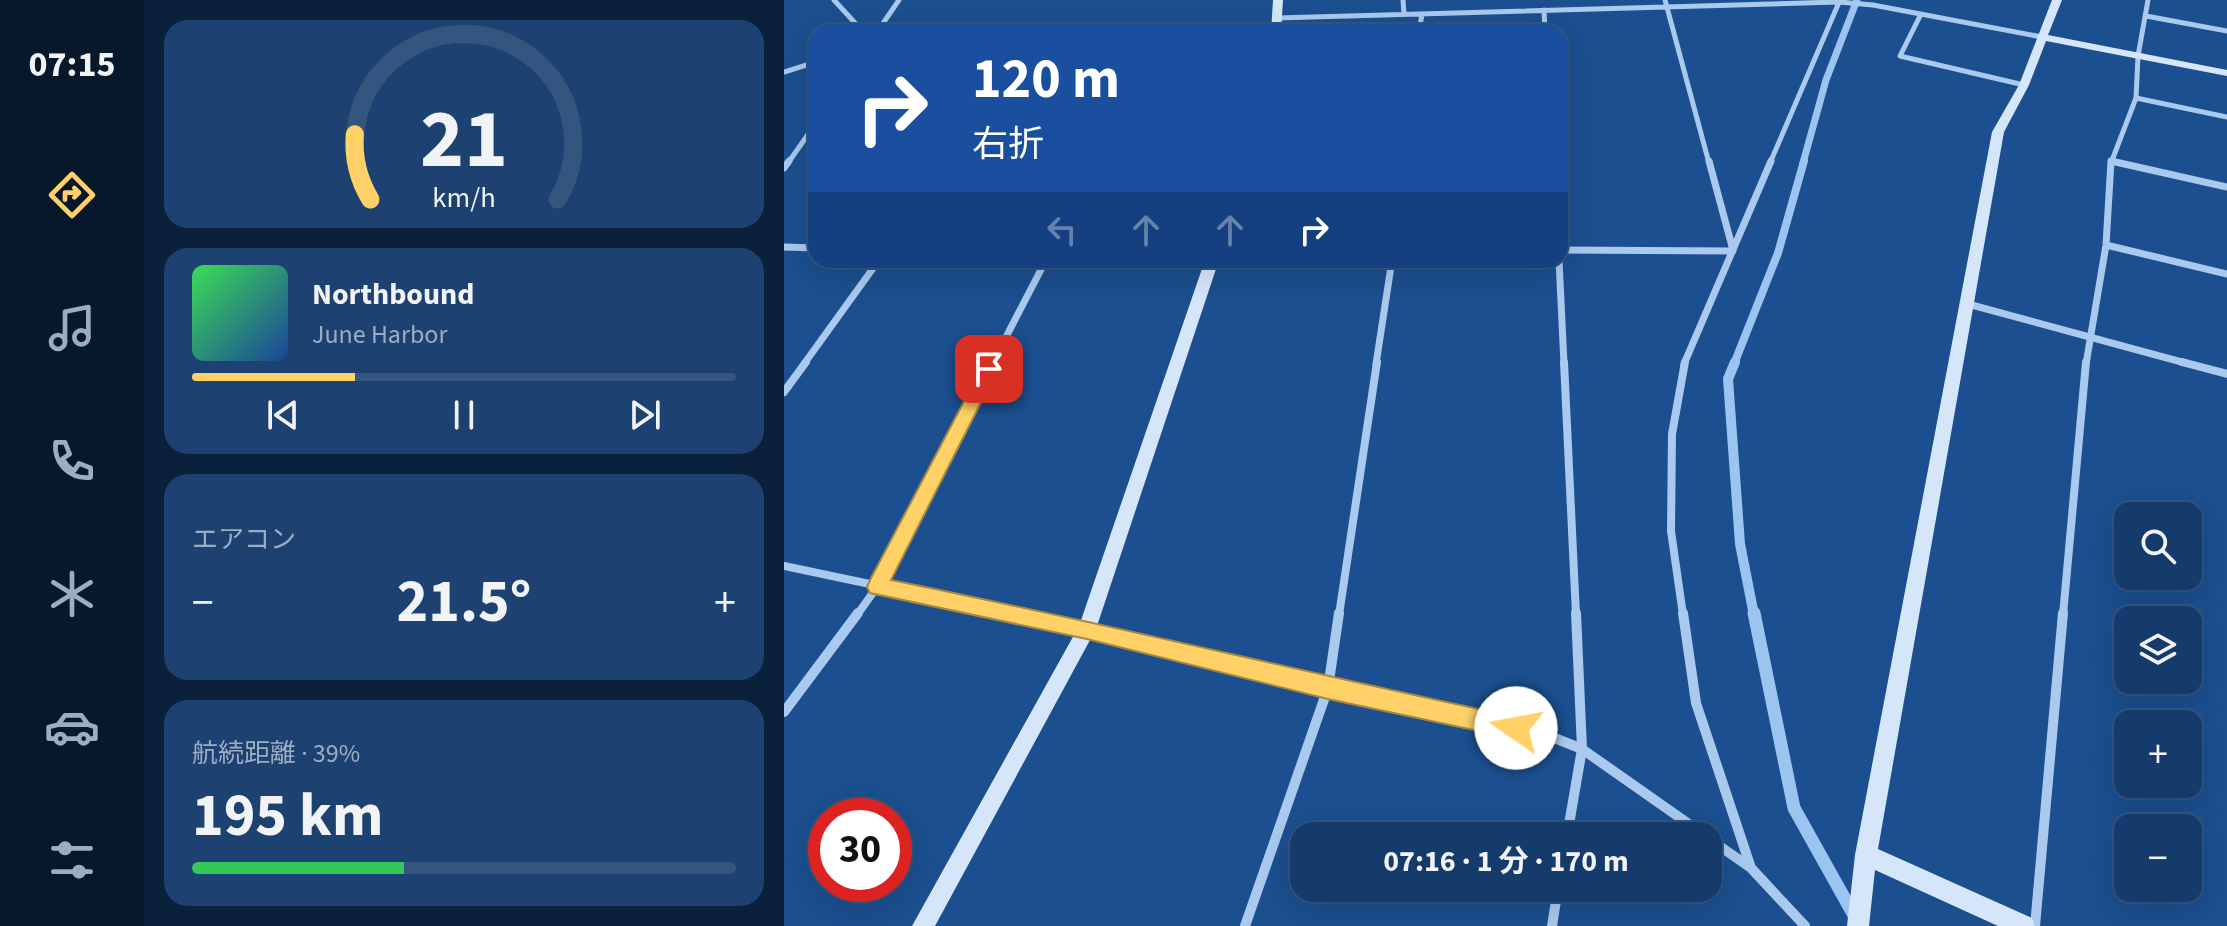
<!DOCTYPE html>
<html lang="ja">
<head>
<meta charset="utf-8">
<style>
  body { margin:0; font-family:"Source Sans 3","Noto Sans JP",sans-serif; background:#1d4271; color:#f1f3f6; height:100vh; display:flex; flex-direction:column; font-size:30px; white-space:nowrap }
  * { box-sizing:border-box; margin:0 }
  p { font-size:26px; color:#9dadc1 }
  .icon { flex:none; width:44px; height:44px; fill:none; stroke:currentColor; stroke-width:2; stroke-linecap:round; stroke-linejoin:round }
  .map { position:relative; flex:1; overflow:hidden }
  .drawer { display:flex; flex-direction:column; gap:20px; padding:20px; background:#0b203b; width:640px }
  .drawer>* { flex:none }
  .hud { position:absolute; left:24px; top:24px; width:760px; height:244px; border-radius:24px; box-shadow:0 8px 32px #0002,0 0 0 2px #33557e; background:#1a4fa0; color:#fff; overflow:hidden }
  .buttons { position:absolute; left:1330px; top:502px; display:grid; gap:16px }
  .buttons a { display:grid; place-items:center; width:88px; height:88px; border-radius:16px; background:#143b6b; box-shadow:0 8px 32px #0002,0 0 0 2px #33557e; font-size:40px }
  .speed { position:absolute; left:24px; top:798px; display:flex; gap:16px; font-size:40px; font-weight:700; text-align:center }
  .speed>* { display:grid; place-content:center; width:104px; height:104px; border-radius:50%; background:#143b6b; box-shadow:0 8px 32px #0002,0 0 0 2px #33557e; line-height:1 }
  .speed .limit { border:12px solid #d22; background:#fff; color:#111 }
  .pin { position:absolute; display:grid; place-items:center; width:68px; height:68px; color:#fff; margin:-34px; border-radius:16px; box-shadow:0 4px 12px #0006 }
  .me { position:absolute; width:88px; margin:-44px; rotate:282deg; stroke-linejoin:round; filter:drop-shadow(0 0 6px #0008) }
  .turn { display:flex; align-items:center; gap:28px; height:168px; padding:0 32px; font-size:36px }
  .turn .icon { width:104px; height:104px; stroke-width:2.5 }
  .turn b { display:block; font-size:56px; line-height:68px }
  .lanes { display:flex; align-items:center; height:76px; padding:0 32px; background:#0003; justify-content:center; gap:40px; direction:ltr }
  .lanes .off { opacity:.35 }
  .big { font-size:60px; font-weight:700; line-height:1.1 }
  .drawer .card { flex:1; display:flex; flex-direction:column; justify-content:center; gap:12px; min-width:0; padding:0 28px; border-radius:24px; background:#1d4271 }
  .drawer .dial { align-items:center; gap:0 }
  .dial svg { height:208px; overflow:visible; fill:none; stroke:#33557e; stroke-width:7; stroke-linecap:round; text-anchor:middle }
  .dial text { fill:#f1f3f6; stroke:none }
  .song { display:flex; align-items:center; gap:24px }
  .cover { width:96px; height:96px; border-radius:12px; background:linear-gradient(135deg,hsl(130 70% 55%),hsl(220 70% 35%)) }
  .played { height:8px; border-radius:4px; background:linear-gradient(90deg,#ffd166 30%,#33557e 30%) }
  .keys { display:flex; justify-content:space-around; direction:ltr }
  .heat { display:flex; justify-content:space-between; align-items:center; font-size:44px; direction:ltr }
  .charge { height:12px; border-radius:6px; background:linear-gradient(90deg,#34c759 39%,#33557e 0) }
  .trip { position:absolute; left:506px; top:822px; width:432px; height:80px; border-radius:24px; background:#143b6b; box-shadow:0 8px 32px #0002,0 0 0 2px #33557e; font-weight:700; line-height:80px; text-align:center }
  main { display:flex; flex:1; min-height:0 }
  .tab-bar { display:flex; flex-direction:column; width:144px; justify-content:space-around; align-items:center; background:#08182b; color:#9dadc1 }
  .tab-bar .icon { width:56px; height:56px }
  .tab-bar .on { color:#ffd166 }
  .tab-bar b { font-size:36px; color:#f1f3f6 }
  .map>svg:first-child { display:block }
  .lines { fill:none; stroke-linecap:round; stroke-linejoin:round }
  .stream-far3 { stroke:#9cc4f0; stroke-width:7 }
  .stream-far2 { stroke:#9cc4f0; stroke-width:8 }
  .stream-far1 { stroke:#9cc4f0; stroke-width:10 }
  .stream { stroke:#9cc4f0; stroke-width:13 }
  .street-far3 { stroke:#a9c9ee; stroke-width:5 }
  .street-far2 { stroke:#a9c9ee; stroke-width:7 }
  .street-far1 { stroke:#a9c9ee; stroke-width:8 }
  .street { stroke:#a9c9ee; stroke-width:10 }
  .secondary { fill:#d6e6fa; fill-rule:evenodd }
  .route { fill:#ffd166; stroke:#a68842; stroke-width:2 }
</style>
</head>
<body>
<main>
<nav class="tab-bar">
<b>07:15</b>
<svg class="icon on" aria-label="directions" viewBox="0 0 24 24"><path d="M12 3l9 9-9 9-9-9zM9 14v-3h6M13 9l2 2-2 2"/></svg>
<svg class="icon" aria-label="music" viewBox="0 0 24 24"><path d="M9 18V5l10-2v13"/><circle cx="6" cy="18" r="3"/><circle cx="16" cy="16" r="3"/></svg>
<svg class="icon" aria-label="phone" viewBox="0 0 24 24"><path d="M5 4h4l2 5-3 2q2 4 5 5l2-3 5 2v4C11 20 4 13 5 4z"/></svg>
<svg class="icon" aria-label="climate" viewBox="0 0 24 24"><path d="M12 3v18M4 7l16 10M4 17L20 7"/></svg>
<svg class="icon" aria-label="car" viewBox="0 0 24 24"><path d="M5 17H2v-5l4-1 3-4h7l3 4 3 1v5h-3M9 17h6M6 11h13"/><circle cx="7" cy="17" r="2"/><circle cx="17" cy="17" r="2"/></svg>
<svg class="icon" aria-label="filters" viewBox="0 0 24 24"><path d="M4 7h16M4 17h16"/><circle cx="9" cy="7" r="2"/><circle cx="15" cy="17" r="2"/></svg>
</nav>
<section class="drawer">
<div class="card dial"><svg viewBox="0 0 100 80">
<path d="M14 69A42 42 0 1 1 86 69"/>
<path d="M14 69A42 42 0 0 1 8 44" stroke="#ffd166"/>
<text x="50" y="56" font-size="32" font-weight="700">21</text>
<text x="50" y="72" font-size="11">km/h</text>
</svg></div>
<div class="card">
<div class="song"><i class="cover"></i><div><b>Northbound</b><p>June Harbor</p></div></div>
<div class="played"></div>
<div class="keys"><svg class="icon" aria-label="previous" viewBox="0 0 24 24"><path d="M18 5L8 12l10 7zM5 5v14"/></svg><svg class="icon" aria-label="pause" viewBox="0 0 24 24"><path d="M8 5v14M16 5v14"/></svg><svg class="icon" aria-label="next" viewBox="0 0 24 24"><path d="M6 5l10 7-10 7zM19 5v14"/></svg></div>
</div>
<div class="card"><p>エアコン</p>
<div class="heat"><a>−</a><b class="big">21.5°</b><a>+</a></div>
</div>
<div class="card"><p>航続距離 · 39%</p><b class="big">195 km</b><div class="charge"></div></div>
</section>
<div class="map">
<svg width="1443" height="926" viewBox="0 0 1443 926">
  <rect width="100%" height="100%" fill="#1b4f8f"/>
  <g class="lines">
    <!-- stream-far3 -->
    <path class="stream-far3" d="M1019,163L1042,80L1073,0"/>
    <!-- stream-far2 -->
    <path class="stream-far2" d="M950,364L994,253L1020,161"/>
    <!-- stream-far1 -->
    <path class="stream-far1" d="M951,362L944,379L956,544L970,615"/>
    <!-- stream -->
    <path class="stream" d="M970,613L1010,808L1076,926"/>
    <!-- street-far3 -->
    <path class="street-far3" d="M50,0L72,24L95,30
      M619,0L620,14
      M881,0L925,163
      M760,10L761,32
      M1137,14L1116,56L1240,85
      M1362,16L1443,31
      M493,18L1055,2L1089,5L1258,37
      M93,32L115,0
      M635,32L638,14
      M0,72L32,62
      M1352,98L1443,117
      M1327,161L1334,163
      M4,163L32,123
      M986,163L1056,0
      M1327,163L1352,98L1354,56L1364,0"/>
    <!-- street-far2 -->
    <path class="street-far2" d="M925,161L949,250
      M1327,161L1443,187
      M0,168L5,161
      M1322,245L1443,274
      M0,247L32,248
      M776,250L949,251
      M775,260L780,364
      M1184,304L1405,364
      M20,364L95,260
      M208,364L262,260
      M592,364L608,260
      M900,364L987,161
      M1302,364L1322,245L1327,161"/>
    <!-- street-far1 -->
    <path class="street-far1" d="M780,362L792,615
      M1398,362L1443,374
      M0,392L22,362
      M0,566L233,615
      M73,615L93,587L209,362
      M555,615L593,362
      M899,615L887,531L888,434L901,362
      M1279,615L1302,362"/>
    <!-- street -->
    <path class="street" d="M224,613L544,688L763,735L798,749L922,836
      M899,613L912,703L967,868
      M0,712L74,613
      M783,836L798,749L792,613
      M924,838L967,868L1021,926
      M461,926L544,688L555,613
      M768,926L774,888
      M1251,926L1279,613"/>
    <!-- secondary -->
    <path class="secondary" d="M489,0H499L497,32H487Z
      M1268,0H1278L1264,35L1443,70V76L1262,41L1245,85L1220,132L1094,849L1248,918L1251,926H1214L1091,870L1085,926H1063L1071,855L1208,132L1235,85Z
      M421,260H435L312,629L151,926H128L295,626Z"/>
  </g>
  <!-- route -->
  <path class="route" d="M205,363L214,369L107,580C316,622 523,673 732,717L740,720L743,728L740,736L732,739L544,699L303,639L86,593L83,587L86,580L197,369Z"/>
</svg>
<div class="buttons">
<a><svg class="icon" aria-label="search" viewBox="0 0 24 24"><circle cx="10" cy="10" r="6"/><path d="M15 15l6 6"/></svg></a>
<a><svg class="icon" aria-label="layers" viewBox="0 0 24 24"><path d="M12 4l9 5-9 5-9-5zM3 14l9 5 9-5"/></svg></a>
<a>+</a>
<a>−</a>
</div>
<div class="speed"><div class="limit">30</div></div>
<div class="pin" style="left:205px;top:369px;background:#d93025"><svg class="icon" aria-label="arrive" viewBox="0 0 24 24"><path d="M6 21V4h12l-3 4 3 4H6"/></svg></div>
<svg class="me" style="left:732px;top:728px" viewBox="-20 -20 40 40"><circle r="19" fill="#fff"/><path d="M0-13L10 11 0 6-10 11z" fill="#ffd166"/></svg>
<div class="trip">07:16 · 1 分 · 170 m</div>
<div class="hud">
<div class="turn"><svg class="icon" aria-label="right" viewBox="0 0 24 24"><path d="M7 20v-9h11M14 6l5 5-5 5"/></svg><div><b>120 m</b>右折</div></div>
<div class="lanes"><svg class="icon off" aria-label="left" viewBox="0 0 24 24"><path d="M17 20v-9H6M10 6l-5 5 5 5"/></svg><svg class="icon off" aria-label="ahead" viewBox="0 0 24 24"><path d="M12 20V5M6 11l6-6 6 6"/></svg><svg class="icon off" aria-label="ahead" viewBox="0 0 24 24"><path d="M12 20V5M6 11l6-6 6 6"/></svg><svg class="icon" aria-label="right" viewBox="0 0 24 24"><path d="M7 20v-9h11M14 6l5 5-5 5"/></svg></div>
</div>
</div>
</main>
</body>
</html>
